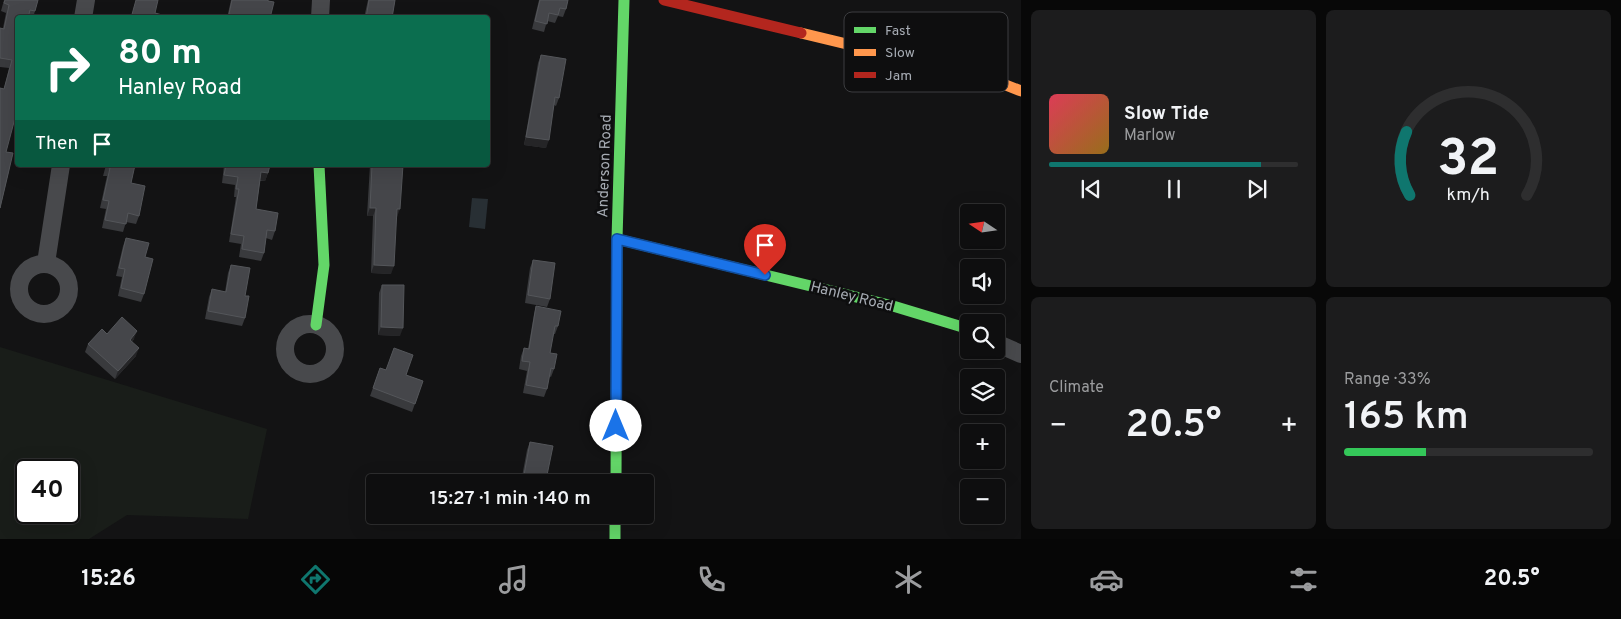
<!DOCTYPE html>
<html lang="en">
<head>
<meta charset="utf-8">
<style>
  body { margin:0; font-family:Overpass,sans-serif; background:#1c1c1d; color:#f1f3f6; height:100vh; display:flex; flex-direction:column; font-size:19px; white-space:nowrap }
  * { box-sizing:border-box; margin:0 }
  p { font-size:16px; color:#9b9c9e }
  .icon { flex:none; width:28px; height:28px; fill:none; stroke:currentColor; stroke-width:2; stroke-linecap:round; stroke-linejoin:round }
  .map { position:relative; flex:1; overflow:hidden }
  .details { display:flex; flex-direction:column; gap:10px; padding:10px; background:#080808; width:600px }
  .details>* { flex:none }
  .top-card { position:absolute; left:15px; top:15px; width:475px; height:152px; border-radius:5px; box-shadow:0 5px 20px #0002,0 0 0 1px #2e2e2f; background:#0b6e4f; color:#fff; overflow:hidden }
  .needle { width:32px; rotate:283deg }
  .fabs { position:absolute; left:960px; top:204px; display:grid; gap:10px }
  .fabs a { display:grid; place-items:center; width:45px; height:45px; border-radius:5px; background:#0e0e0f; box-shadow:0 5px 20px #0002,0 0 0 1px #2e2e2f; font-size:25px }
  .speed { position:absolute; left:15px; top:459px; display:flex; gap:10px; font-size:25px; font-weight:700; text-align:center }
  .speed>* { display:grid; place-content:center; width:65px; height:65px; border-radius:50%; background:#0e0e0f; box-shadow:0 5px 20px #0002,0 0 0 1px #2e2e2f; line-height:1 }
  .speed .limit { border:2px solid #111; border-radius:8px; background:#fff; color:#111 }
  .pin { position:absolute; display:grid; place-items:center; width:42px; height:42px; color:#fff; margin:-51px -21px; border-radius:50% 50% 50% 0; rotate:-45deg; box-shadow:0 0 5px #0007 }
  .pin .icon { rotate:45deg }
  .me { position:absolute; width:55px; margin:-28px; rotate:0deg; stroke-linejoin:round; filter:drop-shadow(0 0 4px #0008) }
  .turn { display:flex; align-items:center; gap:18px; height:105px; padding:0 20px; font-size:22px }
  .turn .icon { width:65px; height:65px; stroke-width:2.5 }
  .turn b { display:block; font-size:35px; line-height:42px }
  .then { display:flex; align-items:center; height:48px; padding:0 20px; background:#0003; gap:10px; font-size:19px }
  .big { font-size:38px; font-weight:600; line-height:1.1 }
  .details .widget { flex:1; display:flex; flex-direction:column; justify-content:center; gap:8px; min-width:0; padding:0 18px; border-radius:8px; background:#1c1c1d }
  .details .dial { align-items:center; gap:0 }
  .dial svg { height:130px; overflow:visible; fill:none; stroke:#2e2e2f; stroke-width:7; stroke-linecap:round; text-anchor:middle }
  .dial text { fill:#f1f3f6; stroke:none }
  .song { display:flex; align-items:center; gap:15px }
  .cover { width:60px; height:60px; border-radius:8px; background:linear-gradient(135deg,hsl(350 70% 55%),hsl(40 70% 35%)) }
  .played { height:5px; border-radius:2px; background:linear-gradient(90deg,#0f766e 85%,#2e2e2f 85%) }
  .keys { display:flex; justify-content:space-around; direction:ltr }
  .heat { display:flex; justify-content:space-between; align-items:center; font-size:28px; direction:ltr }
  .charge { height:8px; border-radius:4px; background:linear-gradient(90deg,#34c759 33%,#2e2e2f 0) }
  .details .tiles { flex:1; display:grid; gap:10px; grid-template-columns:repeat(2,1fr) }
  .trip { position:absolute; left:366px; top:474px; width:288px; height:50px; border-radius:5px; background:#0e0e0f; box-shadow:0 5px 20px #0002,0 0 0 1px #2e2e2f; font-weight:600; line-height:50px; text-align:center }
  .tab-bar { display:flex; height:80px; justify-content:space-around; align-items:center; background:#060606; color:#9b9c9e }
  .tab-bar .icon { width:35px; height:35px }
  .tab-bar .active { color:#0f766e }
  .tab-bar b { font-size:22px; color:#f1f3f6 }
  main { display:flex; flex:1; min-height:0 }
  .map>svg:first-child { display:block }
  .green { fill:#191d19; fill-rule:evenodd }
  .water { fill:#282f34 }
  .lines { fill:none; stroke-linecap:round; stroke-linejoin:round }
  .street { stroke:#48494c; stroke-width:18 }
  .fast { stroke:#63d668; stroke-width:11 }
  .slow { stroke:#ff974d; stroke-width:11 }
  .jam { stroke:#b3261e; stroke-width:11 }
  .wall { fill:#393a3d }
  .shaded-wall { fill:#252527 }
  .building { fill:#45464a; stroke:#54565a }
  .route-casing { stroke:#114b97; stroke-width:12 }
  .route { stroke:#1a73e8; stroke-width:9 }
  .labels { text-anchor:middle; stroke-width:5; stroke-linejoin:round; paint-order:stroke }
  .street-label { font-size:15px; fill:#a6abb3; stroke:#0e0e0f }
  .key { fill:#0e0e0f; stroke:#3c3d40; stroke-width:1 }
  .key-label { font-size:14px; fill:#a6abb3 }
</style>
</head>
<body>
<main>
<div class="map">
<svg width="1021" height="539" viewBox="0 0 1021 539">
  <rect width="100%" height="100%" fill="#131314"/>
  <!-- green -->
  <path class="green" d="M0,347L267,429L248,519L127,515L89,539H0ZM26,470H69V512H26Z"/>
  <!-- water -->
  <path class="water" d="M472,198L488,199L485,229L469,227Z"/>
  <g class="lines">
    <!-- street -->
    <path class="street" d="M83,18L86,0
      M320,18L321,0
      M46,263L61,165
      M19 289a25 25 0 1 1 50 0a25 25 0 1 1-50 0Z
      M285 349a25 25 0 1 1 50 0a25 25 0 1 1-50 0Z
      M996,343L1021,354"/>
    <!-- fast -->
    <path class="fast" d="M617,239L893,306L969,329
      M316,325L324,265L319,165
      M616,482L617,239L624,0
      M615,515V539"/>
    <!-- slow -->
    <path class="slow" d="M801,33L988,78L1021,91"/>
    <!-- jam -->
    <path class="jam" d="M664,0L801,33"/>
  </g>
  <!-- wall -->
  <path class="wall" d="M4,0H38L33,18H18L6,152L13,153L0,209V88L4,89L9,68L0,67V28H3L6,13L1,11Z
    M231,0H268L270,18H227Z
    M368,0H395L392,18H364Z
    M539,0H568L566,9L563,17L558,16L555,23L547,21L544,32L532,29Z
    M541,55L559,98L556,106L554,105L546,148L524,145L538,63Z
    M106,165H135L131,183L139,216L136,224L126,222L123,232L102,228L106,209L100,208L107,176H103Z
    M224,165H270L268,173L265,181H260L256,209L275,231L272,240L266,238L264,253L261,261L239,257L241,244L229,242L236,197H234L235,185L222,183Z
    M370,165H403L397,217H396L391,274L371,273L373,216H367Z
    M126,238L145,257L144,294L141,302L118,296L122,277L116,276L123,246Z
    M533,260L550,299L547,307L525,303L530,268Z
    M231,265L245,296V318L242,326L205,319L209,297L212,289L225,292L228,273Z
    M382,285L400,336L378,335L379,293Z
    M536,306L558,326L555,334H553L550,353L554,369L551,377L549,376L547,389L544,397L523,393L527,371L519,369L521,356L524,348L528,349L534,314Z
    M107,334L134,339L132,342L136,356L115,379L85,352L88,344Z
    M380,368L406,375L423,381L412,412L370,396Z
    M530,442L546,480L545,482H521L527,450Z"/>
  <!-- shaded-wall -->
  <path class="shaded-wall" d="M526,137L549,140L546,148L524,145Z
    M261,172L268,173L265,181L258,180Z
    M370,208H376L373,216H367Z
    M397,209H400L397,217H394Z
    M374,265L394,266L391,274L371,273Z
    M381,327L403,328L400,336L378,335Z
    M137,331L134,339L127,348L130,340Z
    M139,348L136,356L115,379L118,371Z"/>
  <!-- building -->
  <path class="building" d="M5,0H38L35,11L30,10L28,18H18V107L6,152L13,153L0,208V88L4,89L12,60L0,58V28L4,29L9,5L4,3Z
    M136,0H158L155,13L173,18H131Z
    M232,0H268V1L274,2L270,18H246L229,14Z
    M369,0H395L392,18H366Z
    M540,0H568L566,9L560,8L558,15L549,13L547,24L535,21Z
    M541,55L566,59L559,98L555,97L549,140L526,137Z
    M107,165H135L131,183L145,186L139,216L128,213L126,224L105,220L109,201L103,200L110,168L106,167Z
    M226,165H270L268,173L261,172L256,209L278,213L275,231L267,230L264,253L242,249L244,236L231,234L239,189H236L238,177L224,175Z
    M372,165H403L400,209H397L394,266L374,265L376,208H370Z
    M126,238L149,243L145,257L153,259L144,294L121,288L125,269L119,268Z
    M533,260L555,263L550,299L528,295Z
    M231,265L250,268L245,296H249L245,318L208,311L212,289L226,292Z
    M382,285H404L403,328L381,327Z
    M536,306L561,311L558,326H555L550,353L557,354L554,369L551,368L547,389L526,385L530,362L522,361L524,348L529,349Z
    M122,317L137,331L130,340L139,348L118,371L88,344L102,329L107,334Z
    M394,348L413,355L406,375L423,381L415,404L373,388L380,368L386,370Z
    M530,442L553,446L546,480L524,475Z"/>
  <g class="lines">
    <defs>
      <path id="route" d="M616,426L617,239L765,275"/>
    </defs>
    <!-- route casing -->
    <use href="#route" class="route-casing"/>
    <!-- route -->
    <use href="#route" class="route"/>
  </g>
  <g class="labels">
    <!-- street labels -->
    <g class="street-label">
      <text transform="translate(604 166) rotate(-88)" y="5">Anderson Road</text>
      <text transform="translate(852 296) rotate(14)" y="5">Hanley Road</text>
    </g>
  </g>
  <!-- legend -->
  <rect x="844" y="12" width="164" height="80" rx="8" class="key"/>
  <rect x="854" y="27" width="22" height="6" fill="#63d668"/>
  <rect x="854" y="49" width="22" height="7" fill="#ff974d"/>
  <rect x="854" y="72" width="22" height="6" fill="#b3261e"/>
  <g class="key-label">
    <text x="885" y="35">Fast</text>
    <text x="885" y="57">Slow</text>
    <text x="885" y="80">Jam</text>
  </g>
</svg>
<div class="fabs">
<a><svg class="needle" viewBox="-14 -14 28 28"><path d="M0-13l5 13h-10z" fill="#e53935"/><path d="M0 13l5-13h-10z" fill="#9b9c9e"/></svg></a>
<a><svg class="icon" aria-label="sound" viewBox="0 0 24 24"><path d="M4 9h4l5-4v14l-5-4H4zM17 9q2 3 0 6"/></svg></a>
<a><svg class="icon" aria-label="search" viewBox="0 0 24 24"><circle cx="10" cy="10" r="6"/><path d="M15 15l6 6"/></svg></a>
<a><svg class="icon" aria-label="layers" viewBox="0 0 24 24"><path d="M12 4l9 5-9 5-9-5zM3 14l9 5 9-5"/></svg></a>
<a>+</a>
<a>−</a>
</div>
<div class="speed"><div class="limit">40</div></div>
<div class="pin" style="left:765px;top:275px;background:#d93025"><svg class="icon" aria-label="arrive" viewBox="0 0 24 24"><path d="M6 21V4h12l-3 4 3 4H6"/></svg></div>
<svg class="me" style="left:616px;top:426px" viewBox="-20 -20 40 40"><circle r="19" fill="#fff"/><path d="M0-13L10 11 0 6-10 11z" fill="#1a73e8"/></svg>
<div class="trip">15:27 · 1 min · 140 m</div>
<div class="top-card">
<div class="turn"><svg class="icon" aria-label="right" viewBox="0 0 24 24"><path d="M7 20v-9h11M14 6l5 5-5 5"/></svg><div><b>80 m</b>Hanley Road</div></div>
<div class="then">Then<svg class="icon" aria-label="arrive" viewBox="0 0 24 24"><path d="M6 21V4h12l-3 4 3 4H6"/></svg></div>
</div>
</div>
<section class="details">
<div class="tiles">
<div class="widget">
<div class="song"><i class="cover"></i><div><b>Slow Tide</b><p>Marlow</p></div></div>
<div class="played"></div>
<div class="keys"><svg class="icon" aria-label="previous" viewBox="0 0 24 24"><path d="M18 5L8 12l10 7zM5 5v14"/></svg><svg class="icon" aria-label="pause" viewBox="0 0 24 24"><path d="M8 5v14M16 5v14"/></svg><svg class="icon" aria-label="next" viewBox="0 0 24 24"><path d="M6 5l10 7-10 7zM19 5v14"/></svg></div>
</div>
<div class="widget dial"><svg viewBox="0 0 100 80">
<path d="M14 69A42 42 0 1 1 86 69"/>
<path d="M14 69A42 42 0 0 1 12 30" stroke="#0f766e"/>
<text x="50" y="56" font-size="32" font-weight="700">32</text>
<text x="50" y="72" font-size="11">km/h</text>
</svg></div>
<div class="widget"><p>Climate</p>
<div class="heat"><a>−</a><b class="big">20.5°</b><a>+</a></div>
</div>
<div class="widget"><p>Range · 33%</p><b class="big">165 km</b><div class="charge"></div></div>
</div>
</section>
</main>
<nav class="tab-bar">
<b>15:26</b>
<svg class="icon active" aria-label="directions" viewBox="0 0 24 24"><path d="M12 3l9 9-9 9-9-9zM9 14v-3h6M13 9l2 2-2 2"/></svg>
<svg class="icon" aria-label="music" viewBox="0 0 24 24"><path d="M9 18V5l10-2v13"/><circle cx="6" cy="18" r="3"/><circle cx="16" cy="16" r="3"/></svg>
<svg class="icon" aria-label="phone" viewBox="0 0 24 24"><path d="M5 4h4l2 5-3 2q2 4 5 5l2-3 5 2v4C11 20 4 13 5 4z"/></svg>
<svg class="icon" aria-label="climate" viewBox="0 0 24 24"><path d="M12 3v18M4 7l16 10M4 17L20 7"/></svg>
<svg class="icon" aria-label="car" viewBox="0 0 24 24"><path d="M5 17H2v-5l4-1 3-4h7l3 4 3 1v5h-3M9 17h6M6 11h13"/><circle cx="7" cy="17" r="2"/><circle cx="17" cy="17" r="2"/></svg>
<svg class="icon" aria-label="filters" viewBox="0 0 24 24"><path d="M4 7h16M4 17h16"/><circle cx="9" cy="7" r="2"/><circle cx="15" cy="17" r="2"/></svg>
<b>20.5°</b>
</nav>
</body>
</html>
